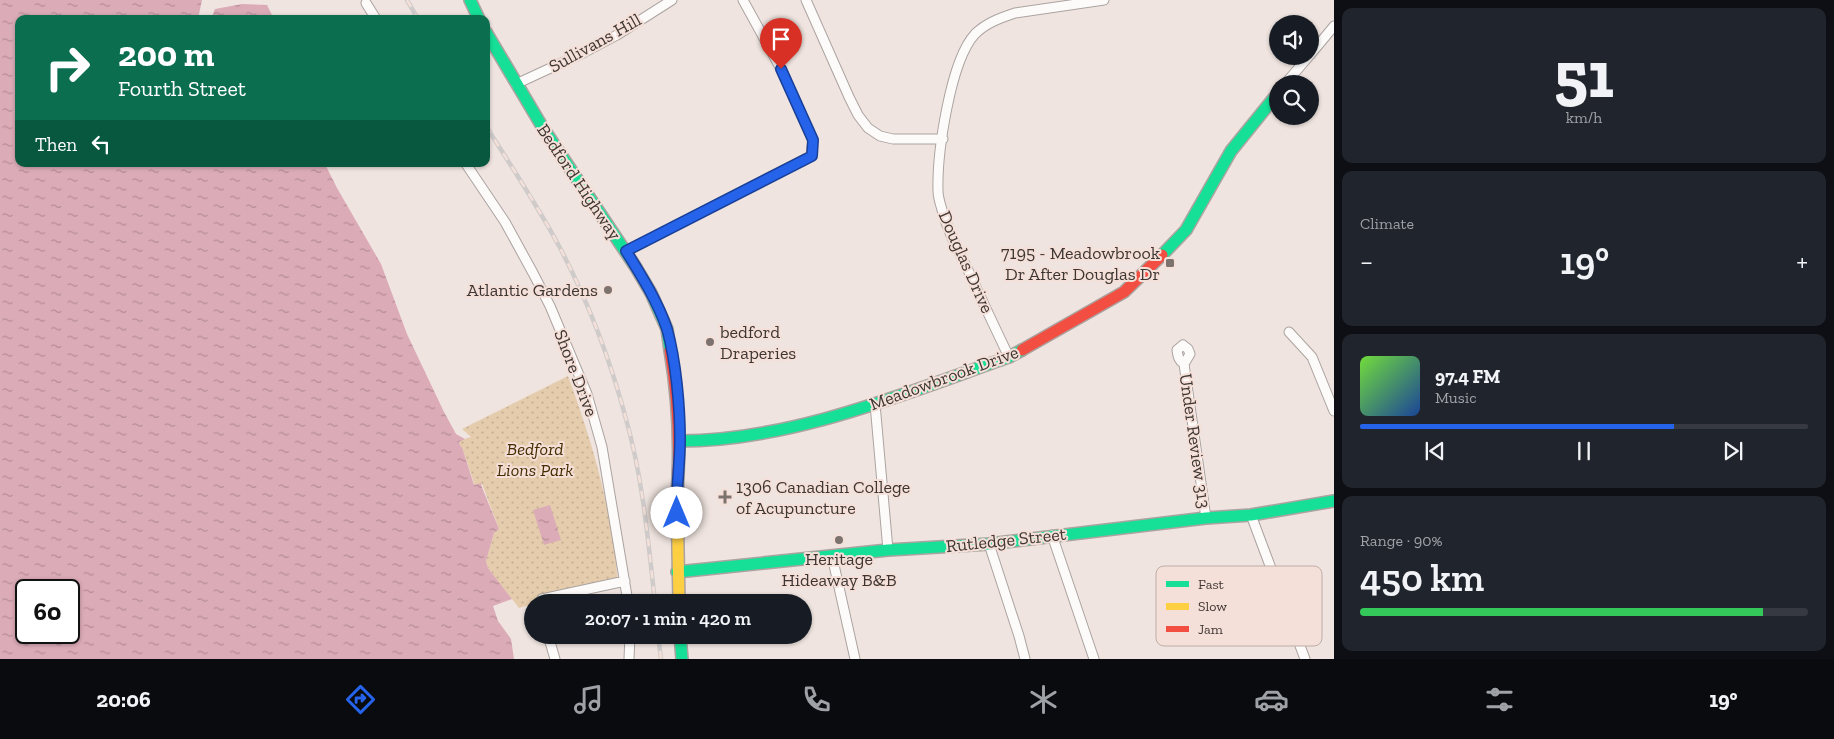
<!DOCTYPE html>
<html lang="en">
<head>
<meta charset="utf-8">
<style>
  body { margin:0; font-family:"Zilla Slab",serif; background:#20242c; color:#f1f3f6; height:100vh; display:flex; flex-direction:column; font-size:19px; white-space:nowrap }
  * { box-sizing:border-box; margin:0 }
  p { font-size:16px; color:#9ea1a6 }
  .icon { flex:none; width:28px; height:28px; fill:none; stroke:currentColor; stroke-width:2; stroke-linecap:round; stroke-linejoin:round }
  .map { position:relative; flex:1; overflow:hidden }
  .panel { display:flex; flex-direction:column; gap:8px; padding:8px; background:#0d0f14; width:500px }
  .panel>* { flex:none }
  .banner { position:absolute; left:15px; top:15px; width:475px; height:152px; border-radius:10px; box-shadow:0 1px 4px #0004; background:#0b6e4f; color:#fff; overflow:hidden }
  .tools { position:absolute; left:1269px; top:15px; display:grid; gap:10px }
  .tools a { display:grid; place-items:center; width:50px; height:50px; border-radius:50%; background:#171b24; box-shadow:0 1px 4px #0004; font-size:25px }
  .speed { position:absolute; left:15px; top:579px; display:flex; gap:10px; font-size:25px; font-weight:700; text-align:center }
  .speed>* { display:grid; place-content:center; width:65px; height:65px; border-radius:50%; background:#171b24; box-shadow:0 1px 4px #0004; line-height:1 }
  .speed .limit { border:2px solid #111; border-radius:8px; background:#fff; color:#111 }
  .pin { position:absolute; display:grid; place-items:center; width:42px; height:42px; color:#fff; margin:-51px -21px; border-radius:50% 50% 50% 0; rotate:-45deg; box-shadow:0 0 5px #0007 }
  .pin .icon { rotate:45deg }
  .me { position:absolute; width:55px; margin:-28px; rotate:0deg; stroke-linejoin:round; filter:drop-shadow(0 0 4px #0008) }
  .turn { display:flex; align-items:center; gap:18px; height:105px; padding:0 20px; font-size:22px }
  .turn .icon { width:65px; height:65px; stroke-width:2.5 }
  .turn b { display:block; font-size:35px; line-height:42px }
  .then { display:flex; align-items:center; height:48px; padding:0 20px; background:#0003; gap:10px; font-size:19px }
  .big { font-size:38px; font-weight:600; line-height:1.1 }
  .panel .card { flex:1; display:flex; flex-direction:column; justify-content:center; gap:8px; min-width:0; padding:0 18px; border-radius:10px; background:#20242c }
  .panel .dial { align-items:center; gap:0 }
  .dial b { font-size:65px; line-height:1 }
  .song { display:flex; align-items:center; gap:15px }
  .cover { width:60px; height:60px; border-radius:8px; background:linear-gradient(135deg,hsl(100 70% 55%),hsl(220 70% 35%)) }
  .played { height:5px; border-radius:2px; background:linear-gradient(90deg,#2563eb 70%,#363941 70%) }
  .keys { display:flex; justify-content:space-around; direction:ltr }
  .heat { display:flex; justify-content:space-between; align-items:center; font-size:28px; direction:ltr }
  .charge { height:8px; border-radius:4px; background:linear-gradient(90deg,#34c759 90%,#363941 0) }
  .trip { position:absolute; left:524px; top:594px; width:288px; height:50px; border-radius:25px; background:#171b24; box-shadow:0 1px 4px #0004; font-weight:600; line-height:50px; text-align:center }
  .tab-bar { display:flex; height:80px; justify-content:space-around; align-items:center; background:#090b0e; color:#9ea1a6 }
  .tab-bar .icon { width:35px; height:35px }
  .tab-bar .on { color:#2563eb }
  .tab-bar b { font-size:22px; color:#f1f3f6 }
  main { display:flex; flex:1; min-height:0 }
  .map>svg:first-child { display:block }
  .park { fill:url(#park-dots) }
  .water { fill:url(#water-ripples); fill-rule:evenodd }
  .lines { fill:none; stroke-linecap:round; stroke-linejoin:round }
  .street-casing { stroke:#aba3a0; stroke-width:11 }
  .fast-casing { stroke:#aba3a0; stroke-width:14 }
  .slow-casing { stroke:#aba3a0; stroke-width:14 }
  .jam-casing { stroke:#aba3a0; stroke-width:14 }
  .street { stroke:#fdfbfa; stroke-width:9 }
  .fast { stroke:#16e098; stroke-width:11 }
  .slow { stroke:#ffcf43; stroke-width:11 }
  .jam { stroke:#f24e42; stroke-width:11 }
  .rail-casing { stroke:#cfcbca; stroke-width:4.5 }
  .rail { stroke:#f5e0d9; stroke-width:2.5; stroke-dasharray:8; stroke-linecap:butt }
  .route-casing { stroke:#184099; stroke-width:12 }
  .route { stroke:#2563eb; stroke-width:9 }
  .poi-dot { fill:#7c736f; stroke:#f5e0d9; stroke-width:2 }
  .labels { text-anchor:middle; stroke-width:4; stroke-linejoin:round; paint-order:stroke }
  .street-label { font-size:18px; fill:#3e3633; stroke:#f5e0d9 }
  .poi-label { font-size:18px; fill:#3e3633; stroke:#f5e0d9; text-anchor:end }
  .park-label { font-size:18px; font-style:italic; fill:#452d00; stroke:#f5e0d9 }
  .key { fill:#f5e0d9; stroke:#beada7; stroke-width:1 }
  .key-label { font-size:14px; fill:#3e3633 }
</style>
</head>
<body>
<main>
<div class="map">
<svg width="1334" height="659" viewBox="0 0 1334 659">
  <defs>
    <pattern id="park-dots" width="8" height="8" patternUnits="userSpaceOnUse" patternTransform="scale(1.25)"><rect width="8" height="8" fill="#e5ccac"/><path d="M2 2h.1M6 6h.1" fill="none" stroke="#c6b094" stroke-width="1.8" stroke-linecap="round"/></pattern>
    <pattern id="water-ripples" width="26" height="14" patternUnits="userSpaceOnUse" patternTransform="scale(1.25)"><rect width="26" height="14" fill="#dcabb8"/><path d="M2 4q2-2 4 0t4 0M15 11q2-2 4 0t4 0" fill="none" stroke="#b48c96"/></pattern>
  </defs>
  <rect width="100%" height="100%" fill="#efe4df"/>
  <!-- park -->
  <path class="park" d="M568,376C593,443 613,514 618,585L540,602H532V604L519,608L488,568L486,561L494,533L499,529L482,484L475,486L462,447L461,448L459,441L471,437L462,429Z"/>
  <!-- water -->
  <path class="water" d="M0,0H202L198,19H19V164H325L337,188L381,264L407,334L444,412L456,434L465,439L459,442L461,447H462L474,485L482,483L481,485L499,529L494,533L486,561L488,568L512,599L493,606L498,621L511,639L514,659H0ZM26,590H69V632H26Z
    M242,4L267,5L274,19H211L215,9Z
    M550,505L561,540L544,545L533,510Z"/>
  <g class="lines">
    <defs>
      <path id="street" d="M806,0L849,97L858,115L868,128L880,136L893,139H943
        M366,3L376,19
        M1310,55L1334,26
        M516,84L581,54L617,35L672,0
        M1285,84L1309,56
        M466,164L505,222L533,273L550,306L587,394L602,447L628,602
        M626,251L811,156L813,140L781,69L743,0
        M1289,332L1312,357L1334,411
        M1009,357C995,328 981,298 967,268C958,250 948,232 943,213C941,206 938,198 938,191C937,154 950,61 975,34C986,23 1000,18 1015,13L1104,0
        M1184,364L1190,354L1188,349L1183,345L1177,350C1178,356 1178,360 1184,364L1206,518
        M875,404L888,550
        M1251,515L1305,659
        M1052,535L1094,659
        M989,544L1019,636L1025,659
        M832,556L855,659
        M542,602V599L625,581
        M548,635L555,659
        M629,659L630,635"/>
      <path id="fast" d="M470,0L479,19
        M486,32L543,128L635,266L651,293L667,329L670,350
        M1162,255L1186,230L1231,151L1278,93
        M680,441C791,441 906,393 1009,357L1022,350
        M677,572L888,550L989,544L1206,518L1251,515L1334,501
        M680,635L682,659"/>
      <path id="slow" d="M678,476L677,498L679,602"/>
      <path id="jam" d="M670,350C677,392 680,433 678,476
        M1022,350L1124,292L1162,255"/>
    </defs>
    <!-- street casing -->
    <use href="#street" class="street-casing"/>
    <!-- fast casing -->
    <use href="#fast" class="fast-casing"/>
    <!-- slow casing -->
    <use href="#slow" class="slow-casing"/>
    <!-- jam casing -->
    <use href="#jam" class="jam-casing"/>
    <!-- street -->
    <use href="#street" class="street"/>
    <!-- fast -->
    <use href="#fast" class="fast"/>
    <!-- slow -->
    <use href="#slow" class="slow"/>
    <!-- jam -->
    <use href="#jam" class="jam"/>
    <defs>
      <path id="rail" d="M407,0L418,19
        M486,126C511,166 537,205 559,246C588,301 610,359 626,419C643,479 648,541 655,602
        M658,635L661,659"/>
    </defs>
    <!-- rail casing -->
    <use href="#rail" class="rail-casing"/>
    <!-- rail -->
    <use href="#rail" class="rail"/>
  </g>
  <g class="lines">
    <defs>
      <path id="route" d="M677,513C676,489 680,464 680,440C680,407 676,361 667,329C658,302 641,275 626,251L812,156L813,140L781,69"/>
    </defs>
    <!-- route casing -->
    <use href="#route" class="route-casing"/>
    <!-- route -->
    <use href="#route" class="route"/>
  </g>
  <!-- markers -->
  <g class="poi-dot">
    <rect x="1165" y="258" width="10" height="10" rx="2.5"/>
    <circle cx="608" cy="290" r="5"/>
    <circle cx="710" cy="342" r="5"/>
    <path d="M722.5 489.5h5v5h5v5h-5v5h-5v-5h-5v-5h5z"/>
    <circle cx="839" cy="540" r="5"/>
  </g>
  <g class="labels">
    <!-- street labels -->
    <g class="street-label">
      <text transform="translate(595 43) rotate(-29)" y="6">Sullivans Hill</text>
      <text transform="translate(579 182) rotate(56)" y="6">Bedford Highway</text>
      <text transform="translate(966 262) rotate(66)" y="6">Douglas Drive</text>
      <text transform="translate(576 373) rotate(69)" y="6">Shore Drive</text>
      <text transform="translate(944 378) rotate(-20)" y="6">Meadowbrook Drive</text>
      <text transform="translate(1195 441) rotate(82)" y="6">Under Review 313</text>
      <text transform="translate(1006 540) rotate(-6)" y="6">Rutledge Street</text>
    </g>
    <!-- poi labels -->
    <g class="poi-label">
      <text x="1160" y="259">7195 - Meadowbrook<tspan x="1160" dy="21">Dr After Douglas Dr</tspan></text>
      <text x="598" y="296">Atlantic Gardens</text>
      <text x="720" y="338" text-anchor="start">bedford<tspan x="720" dy="21">Draperies</tspan></text>
      <text x="736" y="493" text-anchor="start">1306 Canadian College<tspan x="736" dy="21">of Acupuncture</tspan></text>
      <text x="839" y="565" text-anchor="middle">Heritage<tspan x="839" dy="21">Hideaway B&amp;B</tspan></text>
    </g>
    <!-- park labels -->
    <g class="park-label">
      <text x="535" y="455">Bedford<tspan x="535" dy="21">Lions Park</tspan></text>
    </g>
  </g>
  <!-- legend -->
  <rect x="1156" y="566" width="166" height="80" rx="8" class="key"/>
  <rect x="1166" y="581" width="23" height="6" fill="#16e098"/>
  <rect x="1166" y="603" width="23" height="7" fill="#ffcf43"/>
  <rect x="1166" y="626" width="23" height="6" fill="#f24e42"/>
  <g class="key-label">
    <text x="1198" y="589">Fast</text>
    <text x="1198" y="611">Slow</text>
    <text x="1198" y="634">Jam</text>
  </g>
</svg>
<div class="tools">
<a><svg class="icon" aria-label="sound" viewBox="0 0 24 24"><path d="M4 9h4l5-4v14l-5-4H4zM17 9q2 3 0 6"/></svg></a>
<a><svg class="icon" aria-label="search" viewBox="0 0 24 24"><circle cx="10" cy="10" r="6"/><path d="M15 15l6 6"/></svg></a>
</div>
<div class="speed"><div class="limit">60</div></div>
<div class="pin" style="left:781px;top:69px;background:#d93025"><svg class="icon" aria-label="arrive" viewBox="0 0 24 24"><path d="M6 21V4h12l-3 4 3 4H6"/></svg></div>
<svg class="me" style="left:677px;top:513px" viewBox="-20 -20 40 40"><circle r="19" fill="#fff"/><path d="M0-13L10 11 0 6-10 11z" fill="#2563eb"/></svg>
<div class="trip">20:07 · 1 min · 420 m</div>
<div class="banner">
<div class="turn"><svg class="icon" aria-label="right" viewBox="0 0 24 24"><path d="M7 20v-9h11M14 6l5 5-5 5"/></svg><div><b>200 m</b>Fourth Street</div></div>
<div class="then">Then<svg class="icon" aria-label="left" viewBox="0 0 24 24"><path d="M17 20v-9H6M10 6l-5 5 5 5"/></svg></div>
</div>
</div>
<section class="panel">
<div class="card dial"><b>51</b><p>km/h</p></div>
<div class="card"><p>Climate</p>
<div class="heat"><a>−</a><b class="big">19°</b><a>+</a></div>
</div>
<div class="card">
<div class="song"><i class="cover"></i><div><b>97.4 FM</b><p>Music</p></div></div>
<div class="played"></div>
<div class="keys"><svg class="icon" aria-label="previous" viewBox="0 0 24 24"><path d="M18 5L8 12l10 7zM5 5v14"/></svg><svg class="icon" aria-label="pause" viewBox="0 0 24 24"><path d="M8 5v14M16 5v14"/></svg><svg class="icon" aria-label="next" viewBox="0 0 24 24"><path d="M6 5l10 7-10 7zM19 5v14"/></svg></div>
</div>
<div class="card"><p>Range · 90%</p><b class="big">450 km</b><div class="charge"></div></div>
</section>
</main>
<nav class="tab-bar">
<b>20:06</b>
<svg class="icon on" aria-label="directions" viewBox="0 0 24 24"><path d="M12 3l9 9-9 9-9-9zM9 14v-3h6M13 9l2 2-2 2"/></svg>
<svg class="icon" aria-label="music" viewBox="0 0 24 24"><path d="M9 18V5l10-2v13"/><circle cx="6" cy="18" r="3"/><circle cx="16" cy="16" r="3"/></svg>
<svg class="icon" aria-label="phone" viewBox="0 0 24 24"><path d="M5 4h4l2 5-3 2q2 4 5 5l2-3 5 2v4C11 20 4 13 5 4z"/></svg>
<svg class="icon" aria-label="climate" viewBox="0 0 24 24"><path d="M12 3v18M4 7l16 10M4 17L20 7"/></svg>
<svg class="icon" aria-label="car" viewBox="0 0 24 24"><path d="M5 17H2v-5l4-1 3-4h7l3 4 3 1v5h-3M9 17h6M6 11h13"/><circle cx="7" cy="17" r="2"/><circle cx="17" cy="17" r="2"/></svg>
<svg class="icon" aria-label="filters" viewBox="0 0 24 24"><path d="M4 7h16M4 17h16"/><circle cx="9" cy="7" r="2"/><circle cx="15" cy="17" r="2"/></svg>
<b>19°</b>
</nav>
</body>
</html>
